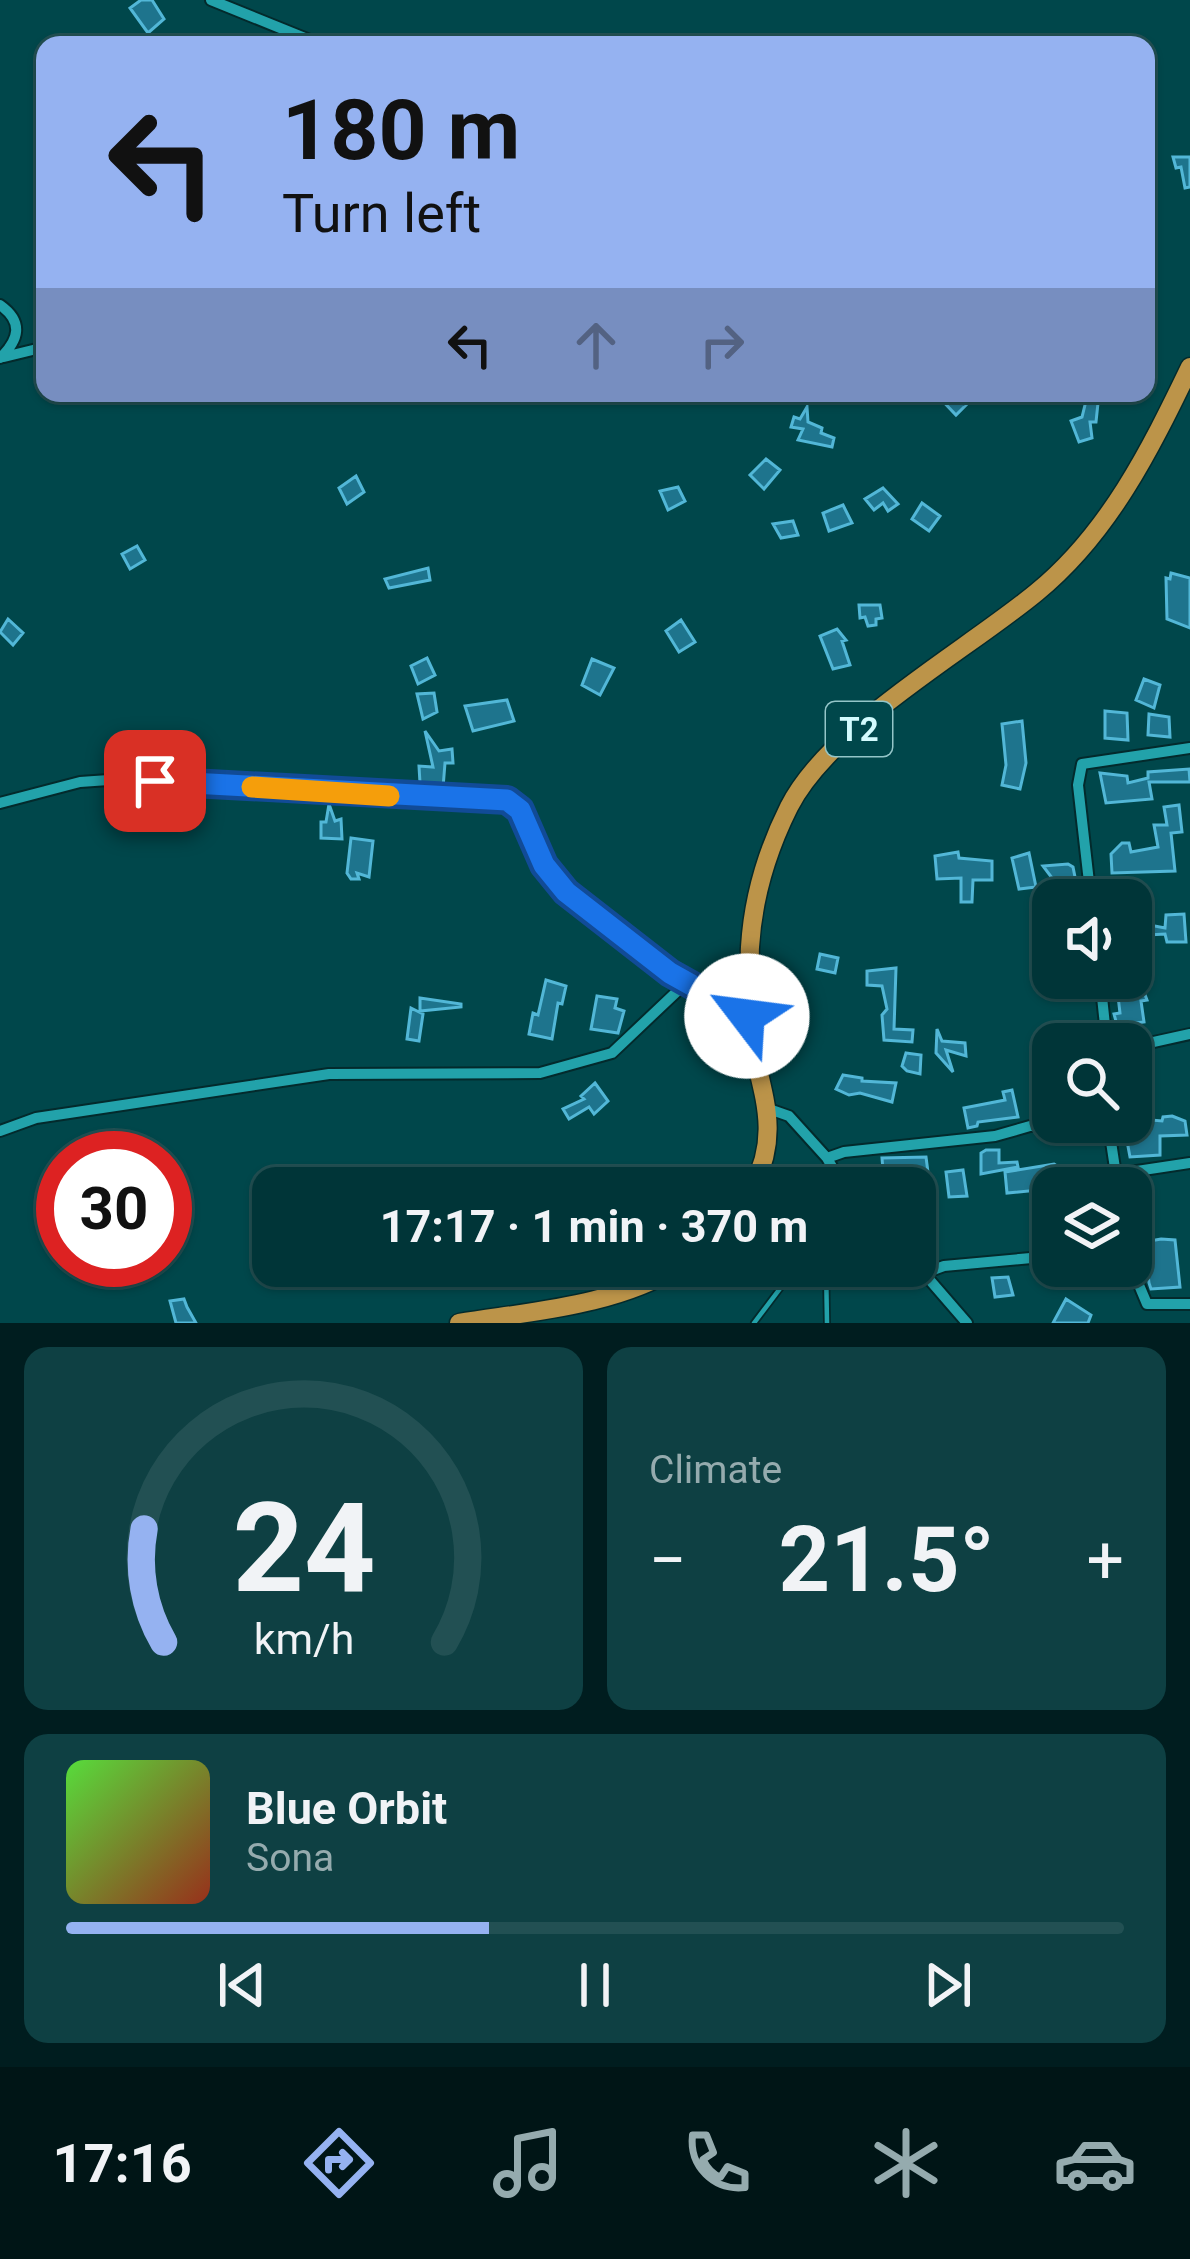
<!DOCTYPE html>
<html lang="en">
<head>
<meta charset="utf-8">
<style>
  body { margin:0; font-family:Roboto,sans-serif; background:#0e4043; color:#f1f3f6; height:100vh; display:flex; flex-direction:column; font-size:45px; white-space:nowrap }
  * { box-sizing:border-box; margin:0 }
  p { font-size:39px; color:#95abae }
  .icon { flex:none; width:66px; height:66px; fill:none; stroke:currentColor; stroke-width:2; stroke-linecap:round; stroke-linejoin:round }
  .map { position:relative; height:1323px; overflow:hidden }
  .side { display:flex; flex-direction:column; gap:24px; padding:24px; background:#001d1f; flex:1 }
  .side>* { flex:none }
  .guide { position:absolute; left:36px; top:36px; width:1119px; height:366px; border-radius:24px; box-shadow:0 3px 9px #0004,0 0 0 3px #225053; background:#95b2f1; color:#111; overflow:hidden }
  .buttons { position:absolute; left:1032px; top:879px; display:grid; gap:24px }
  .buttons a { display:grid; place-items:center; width:120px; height:120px; border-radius:24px; background:#003538; box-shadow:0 3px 9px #0004,0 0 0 3px #225053; font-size:60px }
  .speed { position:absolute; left:36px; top:1131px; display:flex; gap:24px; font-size:60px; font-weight:700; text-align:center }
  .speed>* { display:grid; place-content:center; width:156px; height:156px; border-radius:50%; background:#003538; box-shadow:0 3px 9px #0004,0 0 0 3px #225053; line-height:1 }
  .speed .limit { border:18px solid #d22; background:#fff; color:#111 }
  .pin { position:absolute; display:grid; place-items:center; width:102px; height:102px; color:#fff; margin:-51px; border-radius:24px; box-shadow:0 6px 18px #0006 }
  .me { position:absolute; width:132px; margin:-66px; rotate:300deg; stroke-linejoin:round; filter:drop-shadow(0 0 9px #0008) }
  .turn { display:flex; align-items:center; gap:42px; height:252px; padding:0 48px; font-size:54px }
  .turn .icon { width:156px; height:156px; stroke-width:2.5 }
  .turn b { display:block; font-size:84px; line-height:102px }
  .lanes { display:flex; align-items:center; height:114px; padding:0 48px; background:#0003; justify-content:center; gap:60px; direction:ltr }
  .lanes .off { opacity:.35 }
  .big { font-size:90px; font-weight:700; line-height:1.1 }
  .side .card { flex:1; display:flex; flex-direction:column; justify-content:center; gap:18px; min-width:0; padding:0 42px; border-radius:24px; background:#0e4043 }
  .side .dial { align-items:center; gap:0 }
  .dial svg { height:312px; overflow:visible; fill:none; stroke:#225053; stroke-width:7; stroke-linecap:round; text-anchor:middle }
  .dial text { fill:#f1f3f6; stroke:none }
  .song { display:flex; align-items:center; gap:36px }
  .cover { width:144px; height:144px; border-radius:18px; background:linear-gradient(135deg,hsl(110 70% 55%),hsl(10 70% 35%)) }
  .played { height:12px; border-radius:6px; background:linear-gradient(90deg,#95b2f1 40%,#225053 40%) }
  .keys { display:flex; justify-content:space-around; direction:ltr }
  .heat { display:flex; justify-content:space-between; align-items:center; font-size:66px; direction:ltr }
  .side .tiles { flex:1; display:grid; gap:24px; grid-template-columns:1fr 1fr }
  .card:last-child { grid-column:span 2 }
  .trip { position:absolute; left:252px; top:1167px; width:684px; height:120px; border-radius:24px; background:#003538; box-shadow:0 3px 9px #0004,0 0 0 3px #225053; font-weight:700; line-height:120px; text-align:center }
  .menu { display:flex; height:192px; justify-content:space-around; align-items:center; background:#001516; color:#95abae }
  .menu .icon { width:84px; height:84px }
  .menu .current { color:#95b2f1 }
  .menu b { font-size:54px; color:#f1f3f6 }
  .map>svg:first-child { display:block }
  .building { fill:#1e748d; stroke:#52b7d7; stroke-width:3 }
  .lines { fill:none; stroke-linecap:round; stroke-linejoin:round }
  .lane-casing { stroke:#032a2c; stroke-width:8 }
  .street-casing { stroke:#032a2c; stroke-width:14 }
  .highway-casing { stroke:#032a2c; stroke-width:21 }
  .lane { stroke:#22a2aa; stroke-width:4.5 }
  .street { stroke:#22a2aa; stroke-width:10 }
  .highway { stroke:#bc9449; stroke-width:18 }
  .route-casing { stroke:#114b97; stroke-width:30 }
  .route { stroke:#1a73e8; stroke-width:21 }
  .slow { stroke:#f59e0b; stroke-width:21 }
  .labels { text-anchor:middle; stroke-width:12; stroke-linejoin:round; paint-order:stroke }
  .shield { fill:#00474b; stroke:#94c5c8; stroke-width:3 }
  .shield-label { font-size:33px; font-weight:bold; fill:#d3fbfe }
</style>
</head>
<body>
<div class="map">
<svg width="1190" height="1323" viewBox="0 0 1190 1323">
  <rect width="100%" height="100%" fill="#00474b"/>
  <!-- building -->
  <path class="building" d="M141,0H152L164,19L148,33L130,8Z
    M1173,157H1190V187L1185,188L1181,167L1176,168Z
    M935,393H953L966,405L956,415Z
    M1086,401L1098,403L1096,422H1090L1092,438L1079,442L1071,421L1082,417Z
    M807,407L808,422L822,428L821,433L834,438L832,447L798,440L803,429L791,427L794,417L800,419Z
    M766,459L780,470L764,489L750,475Z
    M356,476L364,492L347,504L339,488Z
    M678,487L685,501L668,510L660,491Z
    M883,488L898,504L888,511L883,503L874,510L865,499Z
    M922,503L940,516L929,531L912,519Z
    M843,505L852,523L829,531L823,513Z
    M793,521L798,535L781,538L773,524Z
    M137,546L145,560L130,569L122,554Z
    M428,568L430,580L389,588L385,579Z
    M1171,573L1190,578V628L1167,619L1166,578L1170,579Z
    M859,605H880L882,618L876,619V625L868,626L865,617L860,618Z
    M8,619L23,633L13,645L0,632Z
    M681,620L695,642L679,652L666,631Z
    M837,629L846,640L842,641L850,665L833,669L820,636Z
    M427,658L435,675L418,684L411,666Z
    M592,659L614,668L600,695L582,685Z
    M1144,679L1160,685L1154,708L1136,700Z
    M434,693L437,712L423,719L417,694Z
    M507,700L514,721L473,731L465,706Z
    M1105,711L1127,713L1128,740L1105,738Z
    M1149,714L1169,717L1170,737L1148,735Z
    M1022,721L1026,763L1020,789L1002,785L1006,765L1002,724Z
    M425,731L439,751L452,749L453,763H445L443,788L420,783L419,766L433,767Z
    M1189,769L1190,782H1149L1152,799L1106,803L1100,773L1127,776L1128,783L1148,778V772Z
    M329,804L335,821L341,819L342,839L321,838V822H326Z
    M1179,805L1182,832L1171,833L1175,871L1112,873L1111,854L1122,843H1129L1131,852L1158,847L1154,825H1167L1164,807Z
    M351,838L373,841L369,877L357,873L359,879H351L347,873Z
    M958,852L959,858L992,861V880H973L972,902H961V878L937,879L935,856Z
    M1029,853L1036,887L1019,889L1012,858Z
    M1068,864L1073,867L1075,877L1072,889L1061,890L1043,866Z
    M1184,914L1186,942H1167L1165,934L1148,935V946L1131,947L1134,919L1144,918V924L1165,928L1166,915Z
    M820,954L838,958L835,973L817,969Z
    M1132,960L1147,1000L1141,1001L1144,1022L1117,1025L1114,1014L1120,1013L1118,996L1121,991L1118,978H1131Z
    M896,968L894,1029L913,1030L912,1042L884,1040L882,1015L887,1009L882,986L867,985V971Z
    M546,980L566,986L562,1004L558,1003L552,1039L529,1034L533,1013L538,1015Z
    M597,996L617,999L615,1008L624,1011L618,1033L591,1029Z
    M420,998L461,1004V1007L420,1011Z
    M411,1008L423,1014L419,1041L407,1039Z
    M937,1029L942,1041L965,1043L966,1056L946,1050L953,1072L936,1053Z
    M906,1053L921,1055L920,1074L907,1071L902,1066Z
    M843,1075L862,1078V1081L896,1083L892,1102L860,1093L849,1095L836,1089Z
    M595,1083L608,1101L594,1114L589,1107L569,1119L563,1109L584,1099L581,1096Z
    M1012,1090L1018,1117L978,1122L977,1126L968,1128L964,1108L1005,1100L1003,1092Z
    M1172,1116L1185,1121L1187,1135L1160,1136V1155L1130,1157L1127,1141L1138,1140L1139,1119L1162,1121L1163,1117Z
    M986,1150H999V1163L1017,1162L1018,1167L981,1174V1153Z
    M926,1157L932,1203L925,1204L927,1211L915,1214V1180L907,1181V1173L883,1170L882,1158Z
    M1054,1164L1060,1168V1188L1007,1193L1005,1172Z
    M963,1170L967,1196L949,1197L946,1172Z
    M1161,1239L1175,1240L1180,1287L1151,1289L1149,1283L1144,1242Z
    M1008,1277L1013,1295L995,1297L992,1278Z
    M184,1299L187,1307L196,1323H176L170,1301Z
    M1066,1299L1091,1315L1088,1323H1053Z"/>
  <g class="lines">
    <defs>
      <path id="lane" d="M826,1188L835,1179
        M826,1266L827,1323
        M754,1323L797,1266"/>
      <path id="street" d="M211,0L322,45
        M0,305C24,322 19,340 0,358
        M4,357L45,347
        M0,803L80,782L123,779L494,803L507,800L519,810L544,865L566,892L670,973L747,1016
        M1091,900L1078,785L1082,764L1190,748
        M1100,978L1107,1044
        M1131,1047L1190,1034
        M769,1109L789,1116L827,1158L844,1188
        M1108,1122L1118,1188
        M0,1131L36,1118L329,1074L540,1073L612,1053L687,982
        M827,1158L844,1152L995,1136L1030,1126L1108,1124
        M1117,1174L1190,1163
        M915,1263L967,1323
        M1131,1266L1147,1304H1190
        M925,1273L944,1266L1053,1256"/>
      <path id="highway" d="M752,1188C786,1126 755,1081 748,1019C746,1007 751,995 752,983C752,971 749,959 750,947C753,897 767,851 789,807C830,726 966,651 1037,592C1109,533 1150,450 1190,367
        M459,1323C533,1311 615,1306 680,1266"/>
    </defs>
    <!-- lane casing -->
    <use href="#lane" class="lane-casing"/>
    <!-- street casing -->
    <use href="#street" class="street-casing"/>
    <!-- highway casing -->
    <use href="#highway" class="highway-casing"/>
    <!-- lane -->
    <use href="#lane" class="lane"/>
    <!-- street -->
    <use href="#street" class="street"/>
    <!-- highway -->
    <use href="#highway" class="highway"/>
  </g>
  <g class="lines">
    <defs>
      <path id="route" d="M155,781L507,800L520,810L544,865L566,892L670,973L747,1016"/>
    </defs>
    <!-- route casing -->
    <use href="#route" class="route-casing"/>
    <!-- route -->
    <use href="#route" class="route"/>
    <!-- slow -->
    <path class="slow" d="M252,787L389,796"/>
  </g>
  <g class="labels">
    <!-- shield labels -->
    <rect class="shield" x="826" y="702" width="66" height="54" rx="9"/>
    <g class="shield-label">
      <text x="859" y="741">T2</text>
    </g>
  </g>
</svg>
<div class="buttons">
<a><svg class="icon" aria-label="sound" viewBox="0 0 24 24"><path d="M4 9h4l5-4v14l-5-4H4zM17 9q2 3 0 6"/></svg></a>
<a><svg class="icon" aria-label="search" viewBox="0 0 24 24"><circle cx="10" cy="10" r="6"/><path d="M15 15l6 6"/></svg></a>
<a><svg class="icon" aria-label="layers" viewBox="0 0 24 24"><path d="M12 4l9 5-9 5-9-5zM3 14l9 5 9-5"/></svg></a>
</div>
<div class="speed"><div class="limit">30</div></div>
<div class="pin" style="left:155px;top:781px;background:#d93025"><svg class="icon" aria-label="arrive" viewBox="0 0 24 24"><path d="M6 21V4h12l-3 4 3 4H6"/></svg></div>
<svg class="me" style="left:747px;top:1016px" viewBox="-20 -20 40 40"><circle r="19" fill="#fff"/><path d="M0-13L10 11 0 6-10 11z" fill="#1a73e8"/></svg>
<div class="trip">17:17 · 1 min · 370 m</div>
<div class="guide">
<div class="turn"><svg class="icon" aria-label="left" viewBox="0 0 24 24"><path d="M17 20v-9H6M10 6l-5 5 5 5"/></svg><div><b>180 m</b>Turn left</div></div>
<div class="lanes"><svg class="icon" aria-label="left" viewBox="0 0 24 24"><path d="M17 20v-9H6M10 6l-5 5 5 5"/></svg><svg class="icon off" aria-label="ahead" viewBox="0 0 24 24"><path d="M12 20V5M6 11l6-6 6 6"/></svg><svg class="icon off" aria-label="right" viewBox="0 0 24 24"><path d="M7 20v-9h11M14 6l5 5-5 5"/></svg></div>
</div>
</div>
<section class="side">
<div class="tiles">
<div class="card dial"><svg viewBox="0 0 100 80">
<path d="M14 69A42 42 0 1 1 86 69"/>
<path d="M14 69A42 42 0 0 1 9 40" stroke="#95b2f1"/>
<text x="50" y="56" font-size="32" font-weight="700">24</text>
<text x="50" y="72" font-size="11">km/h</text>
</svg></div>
<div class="card"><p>Climate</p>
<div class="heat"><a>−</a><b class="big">21.5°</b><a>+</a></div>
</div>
<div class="card">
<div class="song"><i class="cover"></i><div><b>Blue Orbit</b><p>Sona</p></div></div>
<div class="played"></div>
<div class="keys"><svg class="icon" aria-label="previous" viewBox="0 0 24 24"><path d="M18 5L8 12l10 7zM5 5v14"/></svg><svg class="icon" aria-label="pause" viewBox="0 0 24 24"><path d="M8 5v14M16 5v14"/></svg><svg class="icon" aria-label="next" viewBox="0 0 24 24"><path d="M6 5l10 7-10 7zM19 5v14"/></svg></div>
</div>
</div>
</section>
<nav class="menu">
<b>17:16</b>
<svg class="icon current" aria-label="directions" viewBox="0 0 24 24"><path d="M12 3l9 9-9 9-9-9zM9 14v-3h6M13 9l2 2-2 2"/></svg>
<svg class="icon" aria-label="music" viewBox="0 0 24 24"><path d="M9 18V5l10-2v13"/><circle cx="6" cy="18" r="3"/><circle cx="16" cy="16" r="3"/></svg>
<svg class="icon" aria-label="phone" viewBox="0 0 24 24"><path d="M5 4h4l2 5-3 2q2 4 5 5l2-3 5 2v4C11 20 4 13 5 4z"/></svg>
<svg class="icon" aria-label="climate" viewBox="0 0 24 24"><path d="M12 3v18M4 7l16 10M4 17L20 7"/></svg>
<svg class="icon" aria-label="car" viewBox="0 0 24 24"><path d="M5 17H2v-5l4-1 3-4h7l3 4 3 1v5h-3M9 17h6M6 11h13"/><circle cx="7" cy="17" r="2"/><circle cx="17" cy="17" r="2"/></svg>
</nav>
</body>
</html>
